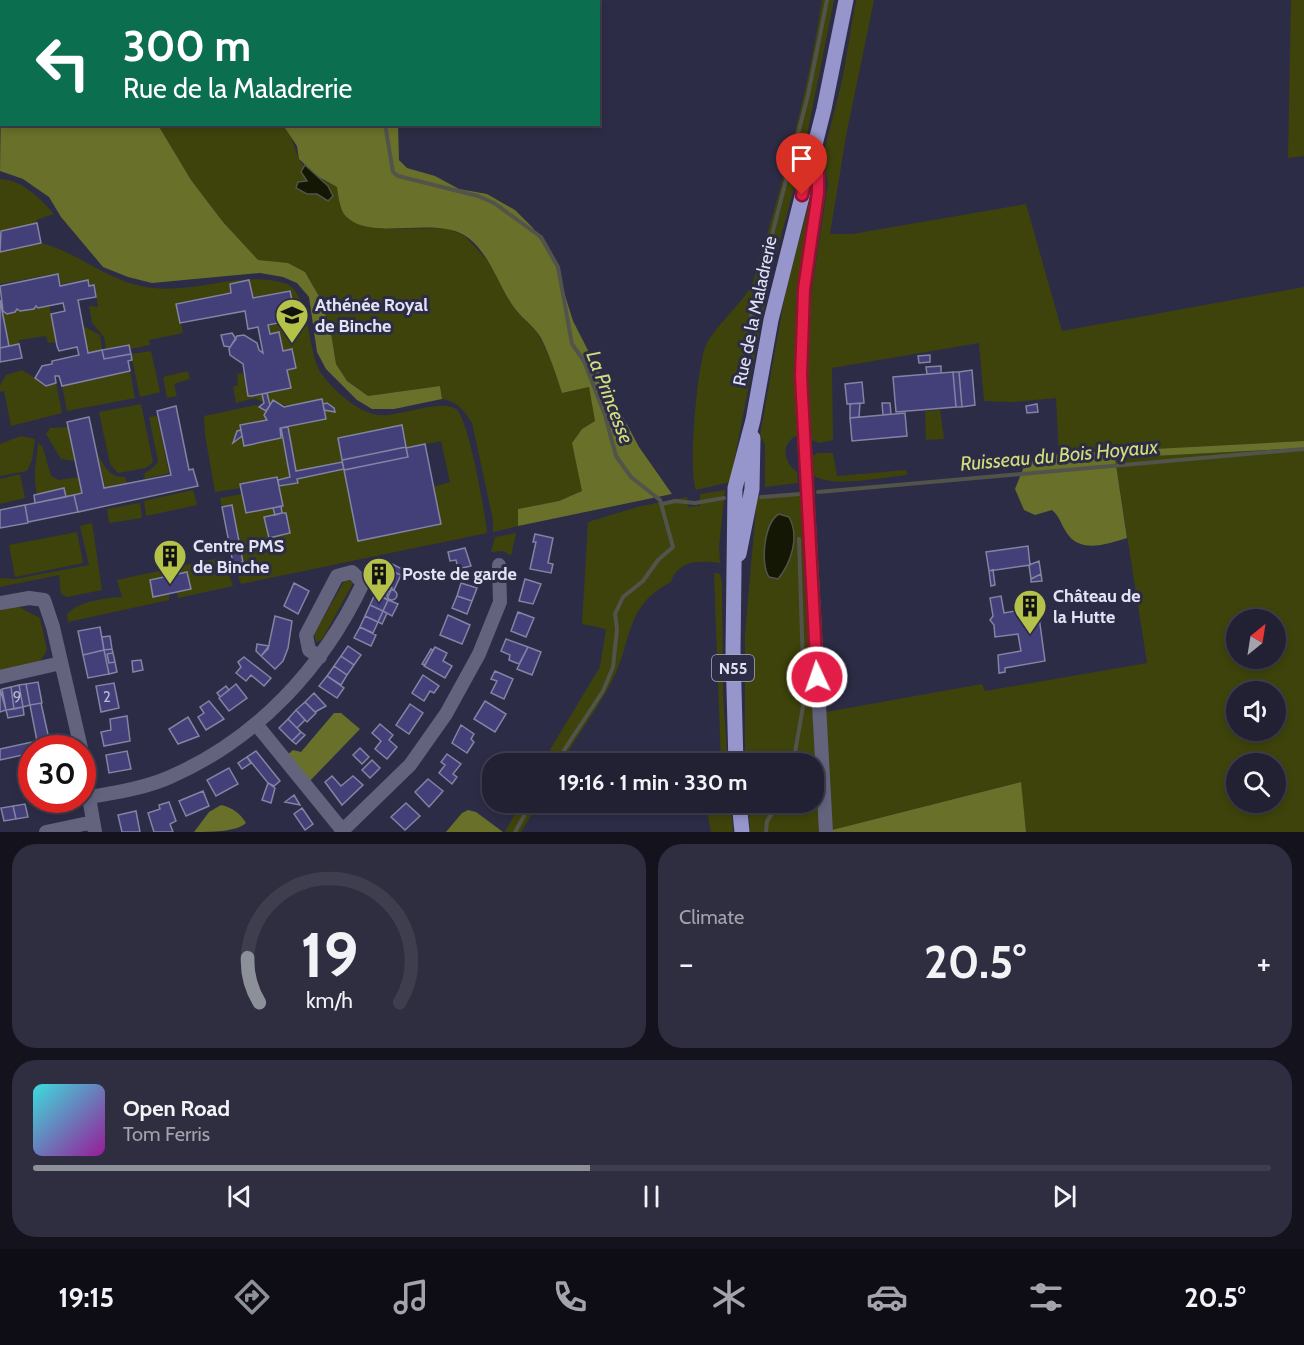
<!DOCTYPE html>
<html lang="en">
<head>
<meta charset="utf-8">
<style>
  body { margin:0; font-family:Cabin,sans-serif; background:#2e2e40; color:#f1f3f6; height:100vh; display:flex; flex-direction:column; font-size:22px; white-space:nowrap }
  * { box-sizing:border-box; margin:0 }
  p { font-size:20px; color:#a2a3ac }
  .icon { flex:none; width:33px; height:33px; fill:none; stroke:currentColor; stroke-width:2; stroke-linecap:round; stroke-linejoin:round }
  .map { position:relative; height:832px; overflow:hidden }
  .sheet { display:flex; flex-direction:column; gap:12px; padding:12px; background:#13121d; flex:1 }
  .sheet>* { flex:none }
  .hud { position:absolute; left:0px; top:0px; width:600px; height:126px; box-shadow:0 3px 9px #0003,0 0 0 2px #3f3e4f; background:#0b6e4f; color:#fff; overflow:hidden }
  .needle { width:39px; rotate:30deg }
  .tools { position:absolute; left:1226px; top:609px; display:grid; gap:12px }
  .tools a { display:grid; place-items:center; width:60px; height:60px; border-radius:50%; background:#222134; box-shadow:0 3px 9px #0003,0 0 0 2px #3f3e4f; font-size:30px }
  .speed { position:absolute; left:18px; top:735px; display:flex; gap:12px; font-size:30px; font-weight:700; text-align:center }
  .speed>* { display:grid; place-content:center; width:78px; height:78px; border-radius:50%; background:#222134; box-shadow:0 3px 9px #0003,0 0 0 2px #3f3e4f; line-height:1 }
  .speed .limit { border:9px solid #d22; background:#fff; color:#111 }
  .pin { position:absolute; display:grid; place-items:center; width:51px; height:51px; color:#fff; margin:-62px -26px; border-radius:50% 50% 50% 0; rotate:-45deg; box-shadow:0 0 6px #0007 }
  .pin .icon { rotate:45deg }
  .me { position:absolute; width:66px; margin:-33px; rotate:357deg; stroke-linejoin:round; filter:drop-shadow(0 0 4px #0008) }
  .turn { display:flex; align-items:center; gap:21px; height:126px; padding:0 24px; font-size:27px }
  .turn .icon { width:78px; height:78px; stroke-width:2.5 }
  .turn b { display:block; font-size:42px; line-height:51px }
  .big { font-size:45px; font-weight:800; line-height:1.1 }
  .sheet .widget { flex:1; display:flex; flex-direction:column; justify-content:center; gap:9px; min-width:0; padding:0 21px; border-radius:24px; background:#2e2e40 }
  .sheet .dial { align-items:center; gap:0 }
  .dial svg { height:156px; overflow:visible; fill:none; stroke:#3f3e4f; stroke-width:7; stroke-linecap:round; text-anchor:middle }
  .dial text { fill:#f1f3f6; stroke:none }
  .song { display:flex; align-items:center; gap:18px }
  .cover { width:72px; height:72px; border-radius:9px; background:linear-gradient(135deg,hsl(180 70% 55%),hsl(300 70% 35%)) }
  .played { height:6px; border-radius:3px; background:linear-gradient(90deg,#8c9099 45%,#3f3e4f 45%) }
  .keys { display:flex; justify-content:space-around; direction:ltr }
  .heat { display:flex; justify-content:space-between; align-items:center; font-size:33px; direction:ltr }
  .sheet .tiles { flex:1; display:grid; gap:12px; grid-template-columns:1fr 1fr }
  .widget:last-child { grid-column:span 2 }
  .trip { position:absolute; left:482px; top:753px; width:342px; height:60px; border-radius:24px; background:#222134; box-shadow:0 3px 9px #0003,0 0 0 2px #3f3e4f; font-weight:800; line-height:60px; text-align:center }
  .tab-bar { display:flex; height:96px; justify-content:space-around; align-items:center; background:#0e0d15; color:#a2a3ac }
  .tab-bar .icon { width:42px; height:42px }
  .tab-bar .selected { color:#8c9099 }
  .tab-bar b { font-size:27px; color:#f1f3f6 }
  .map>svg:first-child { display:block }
  .green { fill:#3e430b; fill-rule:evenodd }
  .forest { fill:#69702a }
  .water { fill:#141703; stroke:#52544b; stroke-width:1.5 }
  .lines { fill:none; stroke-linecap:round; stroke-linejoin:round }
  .stream { stroke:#52544b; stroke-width:4 }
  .building { fill:#433f79; stroke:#8383a3; stroke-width:1.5 }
  .minor { stroke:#63637e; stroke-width:14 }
  .primary { stroke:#9695cc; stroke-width:15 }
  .route-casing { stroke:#92132f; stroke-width:15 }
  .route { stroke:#e11d48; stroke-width:10 }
  .labels { text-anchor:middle; stroke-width:6; stroke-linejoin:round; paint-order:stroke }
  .number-label { font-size:15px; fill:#bab9d4 }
  .shield { fill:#2d2c46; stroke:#ababbf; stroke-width:1.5 }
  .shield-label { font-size:16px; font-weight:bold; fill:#e1e2f3 }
  .poi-label { font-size:18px; font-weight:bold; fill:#e1e2f3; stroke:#2d2c46; text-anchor:start }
  .street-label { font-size:18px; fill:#e1e2f3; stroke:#2d2c46 }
  .water-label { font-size:20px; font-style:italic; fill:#d2de7b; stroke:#2d2c46 }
</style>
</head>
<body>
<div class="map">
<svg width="1304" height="832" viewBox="0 0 1304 832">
  <rect width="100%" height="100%" fill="#2d2c46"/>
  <!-- green -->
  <path class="green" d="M822,0H834L803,155L771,273L730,482L696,490C688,470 697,365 706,345C717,323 748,299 754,279C781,188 808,94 822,0Z
    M856,0H874L846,136L830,234H852L1026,204L1062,331L1304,287V441L1059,454L1056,398L1012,402L984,401L979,343L832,368L833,440L820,443L812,440L807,374L809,308L828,183L823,156L842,81Z
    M1291,0H1304V156L1288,158Z
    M158,125H283C294,138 293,146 299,159C305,172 325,181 337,187L340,201L390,229L446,228L465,236L487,260L517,312L534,326L552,362L562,393L589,387L595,421L582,429L572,443L583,491L559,501L518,509V526L493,532V520L472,423C463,409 458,402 442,399L440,386L368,396L347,381L336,364L331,333L320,298L305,272L288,263L258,261L223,222L191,180Z
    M0,179C21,179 41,199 54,214L36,220L37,223L1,231L0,236Z
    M813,187L796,321L798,435C780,443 783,462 797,472L798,483L765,487V445L760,435L785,295Z
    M41,243C83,254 108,283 153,288C197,293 240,271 284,283C311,290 306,354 323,376C335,391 357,412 378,415C397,418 444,397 457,410C469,422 485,512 487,533L241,584L233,563L243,561L232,506L222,507L220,498L242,494L246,513L273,508L275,515L264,517L269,537L289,534L286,513H282L281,506L283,505L279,486L298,483L297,479L344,469L359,541L436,526L441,523L433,487L450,482L441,441L406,448L401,425L338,438L342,462L296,471L288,427L325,419L324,410L335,412L334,408C316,396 294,414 273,400L270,405L267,393L287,370L296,367L292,349L283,351L279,333L270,334L253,298L249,280L230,284L231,293L177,304L183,333L149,340L150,345L130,349L129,345L106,350L104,337L92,323L89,306L98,307L95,285H90L89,279L61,284L58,273L0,284V252Z
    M49,304L56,342L48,343L46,336L19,340V344L9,346L2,312H15L17,309L20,311Z
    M83,326L100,335L102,350L88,353Z
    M151,351L160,392L140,397L131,354Z
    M22,370L46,385L56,383L62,413L11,426L4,391L0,392V385L6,375Z
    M130,371L135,398L67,411L62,386Z
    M188,371L190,379L174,384L177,396L167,398L163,377Z
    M245,373L262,394L264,403L255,398L236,403L233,387L238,385L237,374Z
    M141,404L153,462L146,468L118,473L110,464L99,412Z
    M256,405L266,411L264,415L267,420L240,425L241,430L237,431L233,443L242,436L244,446L281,438V428L290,477L278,480L277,477L240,484L241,488L215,492L205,435L204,416Z
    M940,410L944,439L926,440L925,411Z
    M157,416L169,473L145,479L144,474L155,466L158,461L149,417Z
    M69,427L76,461L61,459L46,434L50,428Z
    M21,436L35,439L32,460L27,471L0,476V444Z
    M38,442L43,448L51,476L59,480L79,477L82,493L66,497L64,489L37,494C32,470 37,465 38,442Z
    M1304,448V832H1026L1020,782L832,830L826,712L982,684L985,691L1147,663L1115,458ZM1236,620H1275V658H1236ZM1236,692H1275V730H1236ZM1236,764H1275V802H1236Z
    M817,453H833L837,476L906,470L907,475C882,477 835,488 814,476L812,457Z
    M98,455C105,467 110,478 125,477L127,483L105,487Z
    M20,474L25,498L0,504V479Z
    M193,490L197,505L146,516L144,501Z
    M725,490L719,546L720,563C702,561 678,559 671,582C623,607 633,642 612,681C597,710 577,735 561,763H542L600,667L606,629L582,624L588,522L637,507L687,497L688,507L700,506V494Z
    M804,495L821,832H750L748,803L813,802V764H745V634L757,497Z
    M140,503L142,518L109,523L107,509Z
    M92,523L102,590L67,597L61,594L59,575L0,587V578L15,579L89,565L80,526Z
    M77,532L83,563L15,577L9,545Z
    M516,533L511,556L504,551L491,552L495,537Z
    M223,557L233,586L178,598L177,592L191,589L187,572L150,580L153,597L169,594V600L68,622L67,614C79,601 105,598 122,597L117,580Z
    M714,573L720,574L722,583L723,696L728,763H721Z
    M346,578L353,583L322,640L316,642L314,634Z
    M17,606L40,618L47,650L39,663L0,670V609Z
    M521,803H539L521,832H505Z
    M705,803H731L733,832H711Z"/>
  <!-- forest -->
  <path class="forest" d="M1,103L2,124L158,125L191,180L223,222L258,260L288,263L305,272L320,298L331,333L336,364L347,381L368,396L440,386L442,399L394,409H372L357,400L326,369L317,352L309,297L297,283L283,277L260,273L152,283L128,277L103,267L61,217L49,197L23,179L0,171Z
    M283,125H398L399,160L407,168L435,176L459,189L487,194L515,210L533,228L555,263L573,321L596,366L639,447L672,494L518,526V509L559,501L582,491L572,443L582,429L595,421L589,387L562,393C556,374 550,356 541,338C534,326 524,320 516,310C498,287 490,251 464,235C432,216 367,243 344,214C340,208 338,195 337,187L317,176L299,159L297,146Z
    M1304,441V448L1115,458L1127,538C1107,544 1078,555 1065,530C1060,522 1060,517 1052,510L1035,515L1024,510L1015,489L1027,459L1059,454Z
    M334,713H341L360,729L306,785L284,758L293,750L301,752Z
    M1021,782L1026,832H832V830Z
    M221,805C232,807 241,814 246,823C237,832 209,832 194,832L209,812Z
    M468,810L476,812L503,832H446L462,813Z"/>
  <!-- water -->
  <path class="water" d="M305,165L328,186L333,196L328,201L317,194H307L296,188L298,182L307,181L301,172Z
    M779,514L789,517C800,537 791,563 778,579L769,577C760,564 764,522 779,514Z"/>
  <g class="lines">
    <!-- stream -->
    <path class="stream" d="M0,114L2,113
      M385,124L393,172L398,176L478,196L494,203L541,237L558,267L572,344L584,361L605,415L616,456L631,477L660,500L673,547L658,560L643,581L623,597L615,614L617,629L613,667L603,691L555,764
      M749,324L808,95L827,0
      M818,492L1304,449
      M761,497L800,494
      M662,504L675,501L695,503L724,498
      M793,764L804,701L799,539
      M515,832L532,802
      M766,832L767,821L780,802"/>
  </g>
  <!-- building -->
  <path class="building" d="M37,223L41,243L0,252L1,231Z
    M58,274L60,286L88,280L89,286L94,285L96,297L78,300L88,353L102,350L104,359L131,354L132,360L128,361L130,371L62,386L59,376H55L56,383L46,386L35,378L42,366L52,364V361L79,355L77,347L59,351L57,346L51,314L65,311L63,303L38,308L36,306L34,309L20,311L17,309L15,312L7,314L3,311L0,286Z
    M249,280L253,298L290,291L296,319L268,325L270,334L279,332L283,351L292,349L296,368L287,370L291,388L252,396H248L243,364L230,355L229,349L237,336L244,335L257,343L259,350L263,353L258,327L248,329L245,311L180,323L176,304L231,293L230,284Z
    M0,300L9,346L0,348Z
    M232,333L236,339L230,347L224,346L221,335Z
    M19,344L22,358L0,362V348Z
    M129,345L131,354L104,359L102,350Z
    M930,355V362L919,363L918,356Z
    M941,366V373L927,374L926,367Z
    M972,370L975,405L962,407L959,372Z
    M953,372H959L962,407H956Z
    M953,372L956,407L896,412L893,377Z
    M862,382L864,403L847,404L845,384Z
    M267,393L270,405L266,411L259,407L264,403L262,394Z
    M322,399L326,419L280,428L281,438L244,446L240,425L267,420L264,415L273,400L284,407Z
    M327,403L334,408L335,412L324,410L323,404Z
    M860,403L859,417L850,418V404Z
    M882,403H890L891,414L883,415Z
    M1037,404L1038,412L1027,413L1026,406Z
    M176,406L189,470L193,469L198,486L78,512L74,495L82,493L67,422L89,417L104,488L171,475L157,411Z
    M905,413L907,436L852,441L850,418Z
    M402,425L406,447L342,460L338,438Z
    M288,427L296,471L342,462L344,469L297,479L298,483L279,486L278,480L290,477L281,428Z
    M241,430L242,436L233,443L237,431Z
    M425,444L441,524L358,541L344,470L408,457L406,448Z
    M406,447L408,457L344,470L342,460Z
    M277,477L283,506L246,513L240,484Z
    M64,488L66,497L35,503L34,495Z
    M74,495L78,512L28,522L25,505Z
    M25,505L28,523L0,528V510Z
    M232,505L243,562L233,563L222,507Z
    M281,506L282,513L275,515L273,508Z
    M282,513H286L290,533L269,538L264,517Z
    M535,534L553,538L548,563L553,564L551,573L530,569L536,542H533Z
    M1028,546L1030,565L989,571L986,552Z
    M465,548L471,566L458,569L456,560L450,561L448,552Z
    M1039,561L1041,574L1031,579L1029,565Z
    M392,564L404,570L401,575L389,570Z
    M386,569L401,575L394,590L380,583Z
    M993,570L995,585L991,586L989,571Z
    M187,572L191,589L153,597L150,580Z
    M1041,574L1042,581L1031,582V579Z
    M525,579L541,584L533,604L519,601Z
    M294,583L309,591L298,614L284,606Z
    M380,583L392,588L387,599L375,594Z
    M461,583L477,588L472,601L457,596Z
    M387 595a5 5 0 1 1 10 0a5 5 0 1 1-10 0Z
    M375,594L388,600L383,611L370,605Z
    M457,596L472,601L467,614L452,608Z
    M1001,596L1004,613L1026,609L1027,618L1039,617L1045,661L1005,668V672L999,673L998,655L1021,651L1018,634L995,637L994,625L990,620L993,616L990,598Z
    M388,600L398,604L392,616L383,611Z
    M370,605L383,611L378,622L365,616Z
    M383,611L387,613L382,624L378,622Z
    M518,612L534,618L526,637L511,631Z
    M448,615L470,625L462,644L440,635Z
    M275,616L292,621L288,648L283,661L275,669L261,656L268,649Z
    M365,616L378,622L373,633L360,627Z
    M100,627L104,650L83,655L78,631Z
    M360,627L376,635L371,646L354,638Z
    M110,636L112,649L104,650L102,637Z
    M506,639L528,647L519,664L509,660L510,655L501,651Z
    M257,644L269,646L261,656L256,651Z
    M348,646L361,655L354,665L341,656Z
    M435,647L447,653L443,661L452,666L445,678L424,666Z
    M528,647L541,652L532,675L517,669Z
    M112,649L113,653L107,654L109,663L115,662L117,672L109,674L104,650Z
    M431,649L433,650L425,665L422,664Z
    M104,650L109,674L88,678L83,655Z
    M113,653L115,662L109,663L107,654Z
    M341,656L354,665L347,675L334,666Z
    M244,657L271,678L264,686L251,675L246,681L236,673L241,667L238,662Z
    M141,660L143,670L133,672L132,661Z
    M334,666L347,675L341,685L327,676Z
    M495,671L513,679L504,699L491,693L497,681L491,679Z
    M423,675L439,686L434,693L430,691L424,701L412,693Z
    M327,676L344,688L337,698L319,686Z
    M38,682L42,703L30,705L26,684Z
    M114,683L119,708L101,712L96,686Z
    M26,684L30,705L23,707L19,685Z
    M236,684L247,698L229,711L219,698Z
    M19,685L23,707L14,709L11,687Z
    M226,686L229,690L220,697L217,693Z
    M11,687L14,709L6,710L2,689Z
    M0,689L6,710L0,712Z
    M314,693L326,706L315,712L305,702Z
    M209,701L224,719L206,730L198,717L204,713L200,707Z
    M485,701L506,714L495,732L474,719Z
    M305,702L316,713L307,722L296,710Z
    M41,703L51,748H32V753L0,760V749L37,741L30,705Z
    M410,704L423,713L409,734L396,725Z
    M23,707L24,715L8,718L6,710Z
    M296,710L305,720L297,728L288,719Z
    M127,716L130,741L104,746L101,732L111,730L110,719Z
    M188,717L199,736L178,744L169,729Z
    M288,719L301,732L292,741L279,728Z
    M380,724L393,735L389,740L397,747L387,759L375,749L381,741L372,733Z
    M461,725L474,734L471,739L474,742L467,753L452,743Z
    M301,732L305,735L296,744L292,741Z
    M360,748L369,757L362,764L353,755Z
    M127,751L131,769L109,773L106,755Z
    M256,751L280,781L274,786L268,783L247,757Z
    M447,754L461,764L453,774L457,777L452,784L439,773L445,765L441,762Z
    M247,757L251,763L242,769L238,763Z
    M372,760L380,768L370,778L362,770Z
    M229,768L238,784L216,796L207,780Z
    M332,776L341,786L353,776L363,785L342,805L325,782Z
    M428,779L443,791L429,807L415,792Z
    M268,783L275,788L271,803L262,800Z
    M203,791L209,806L186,816L179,801Z
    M294,795L300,805L285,802Z
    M169,802L176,821L170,824L173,832H154L148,813L160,809L159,805Z
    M406,803L420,816L405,830L391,817Z
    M25,804L28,817L16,819L13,806Z
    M13,806L16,819L4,821L1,808Z
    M302,808L313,824L305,830L294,814Z
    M136,811L140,832H122L118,815Z"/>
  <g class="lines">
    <!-- minor -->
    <path class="minor" d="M813,153L818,173V193L804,289L801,377L826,832
      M0,603L29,598L44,600L53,627L81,748
      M0,677L61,663
      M256,724L343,831
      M82,757L95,832
      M91,797C118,792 145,788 170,777C257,739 323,668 363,583L352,572L337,576L306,635L309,650L320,657
      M46,832L93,822
      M341,832L410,765L446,714L479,654L500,602L499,565"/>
    <!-- primary -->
    <path class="primary" d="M739,554L752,489L753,438
      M736,764L733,651L735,488L753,420L771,320L824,109L846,0
      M739,802L742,832"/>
  </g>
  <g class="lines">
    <defs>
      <path id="route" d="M802,195L813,153L818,173V193L804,289L801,376L817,677"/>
    </defs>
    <!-- route casing -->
    <use href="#route" class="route-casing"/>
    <!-- route -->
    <use href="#route" class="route"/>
  </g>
  <!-- icons -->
  <defs>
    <symbol id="school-pin" viewBox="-11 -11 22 30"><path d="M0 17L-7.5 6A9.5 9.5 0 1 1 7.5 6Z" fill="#b5c249" stroke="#2d2c46"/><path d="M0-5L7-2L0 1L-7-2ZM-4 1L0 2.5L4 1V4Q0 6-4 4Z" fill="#111"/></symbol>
    <symbol id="building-pin" viewBox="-11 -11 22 30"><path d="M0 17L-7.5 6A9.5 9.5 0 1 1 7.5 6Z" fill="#b5c249" stroke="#2d2c46"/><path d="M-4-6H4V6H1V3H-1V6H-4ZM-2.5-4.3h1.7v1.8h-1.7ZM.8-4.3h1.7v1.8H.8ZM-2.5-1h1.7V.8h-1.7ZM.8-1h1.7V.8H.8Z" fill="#111"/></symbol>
  </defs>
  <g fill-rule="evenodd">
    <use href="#school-pin" x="273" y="296" width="38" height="52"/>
    <use href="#building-pin" x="151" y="537" width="38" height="52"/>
    <use href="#building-pin" x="360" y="555" width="38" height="52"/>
    <use href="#building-pin" x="1011" y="587" width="38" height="52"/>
  </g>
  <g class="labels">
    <!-- number labels -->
    <g class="number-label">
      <text x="17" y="702">9</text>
      <text x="107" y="702">2</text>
    </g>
    <!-- shield labels -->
    <rect class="shield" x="712" y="655" width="42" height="26" rx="4.5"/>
    <g class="shield-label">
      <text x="733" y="674">N55</text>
    </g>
    <!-- poi labels -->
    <g class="poi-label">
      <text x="315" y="311">Athénée Royal<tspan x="315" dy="21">de Binche</tspan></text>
      <text x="193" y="552">Centre PMS<tspan x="193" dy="21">de Binche</tspan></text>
      <text x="402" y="580">Poste de garde</text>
      <text x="1053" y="602">Château de<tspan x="1053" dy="21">la Hutte</tspan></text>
    </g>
    <!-- street labels -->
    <g class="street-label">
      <text transform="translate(755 311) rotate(-78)" y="6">Rue de la Maladrerie</text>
    </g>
    <!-- water labels -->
    <g class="water-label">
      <text transform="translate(610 397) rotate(69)" y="7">La Princesse</text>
      <text transform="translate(1059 455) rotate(-5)" y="7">Ruisseau du Bois Hoyaux</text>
    </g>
  </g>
</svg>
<div class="tools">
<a><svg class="needle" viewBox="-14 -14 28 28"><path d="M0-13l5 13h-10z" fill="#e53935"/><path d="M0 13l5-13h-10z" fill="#a2a3ac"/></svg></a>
<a><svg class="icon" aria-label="sound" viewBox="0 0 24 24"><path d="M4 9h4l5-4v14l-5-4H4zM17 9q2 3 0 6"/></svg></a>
<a><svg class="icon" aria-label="search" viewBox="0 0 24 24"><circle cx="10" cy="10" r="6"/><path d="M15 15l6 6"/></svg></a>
</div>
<div class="speed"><div class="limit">30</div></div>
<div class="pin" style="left:802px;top:195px;background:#d93025"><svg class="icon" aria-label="arrive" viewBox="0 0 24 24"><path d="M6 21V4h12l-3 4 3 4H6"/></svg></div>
<svg class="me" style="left:817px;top:677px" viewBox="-20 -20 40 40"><circle r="17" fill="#e11d48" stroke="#fff" stroke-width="3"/><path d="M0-11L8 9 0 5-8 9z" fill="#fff"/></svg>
<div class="trip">19:16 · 1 min · 330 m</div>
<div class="hud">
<div class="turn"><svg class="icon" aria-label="left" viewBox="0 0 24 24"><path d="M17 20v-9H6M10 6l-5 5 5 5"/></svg><div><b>300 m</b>Rue de la Maladrerie</div></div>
</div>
</div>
<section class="sheet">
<div class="tiles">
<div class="widget dial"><svg viewBox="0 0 100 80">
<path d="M14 69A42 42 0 1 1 86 69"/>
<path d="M14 69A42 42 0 0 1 8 46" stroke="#8c9099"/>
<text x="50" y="56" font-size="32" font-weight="700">19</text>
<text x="50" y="72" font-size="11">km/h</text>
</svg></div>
<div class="widget"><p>Climate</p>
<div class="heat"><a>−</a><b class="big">20.5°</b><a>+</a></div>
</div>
<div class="widget">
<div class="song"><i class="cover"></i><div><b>Open Road</b><p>Tom Ferris</p></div></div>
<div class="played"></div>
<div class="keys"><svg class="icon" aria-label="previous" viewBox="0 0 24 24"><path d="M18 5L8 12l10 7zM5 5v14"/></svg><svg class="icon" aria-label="pause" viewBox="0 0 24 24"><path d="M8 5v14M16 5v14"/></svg><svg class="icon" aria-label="next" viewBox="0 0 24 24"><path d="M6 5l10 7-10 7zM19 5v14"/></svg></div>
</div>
</div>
</section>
<nav class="tab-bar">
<b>19:15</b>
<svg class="icon selected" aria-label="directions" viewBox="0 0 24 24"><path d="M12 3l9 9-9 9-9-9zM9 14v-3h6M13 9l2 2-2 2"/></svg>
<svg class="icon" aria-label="music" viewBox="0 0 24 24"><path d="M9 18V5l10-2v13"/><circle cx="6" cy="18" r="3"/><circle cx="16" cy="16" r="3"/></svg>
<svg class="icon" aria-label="phone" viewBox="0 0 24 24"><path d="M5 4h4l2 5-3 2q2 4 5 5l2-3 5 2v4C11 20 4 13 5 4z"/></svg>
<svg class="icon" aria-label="climate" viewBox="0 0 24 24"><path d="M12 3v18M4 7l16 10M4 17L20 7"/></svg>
<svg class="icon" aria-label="car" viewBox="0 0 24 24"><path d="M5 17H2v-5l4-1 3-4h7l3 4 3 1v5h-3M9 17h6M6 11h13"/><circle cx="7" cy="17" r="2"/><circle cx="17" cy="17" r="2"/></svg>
<svg class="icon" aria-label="filters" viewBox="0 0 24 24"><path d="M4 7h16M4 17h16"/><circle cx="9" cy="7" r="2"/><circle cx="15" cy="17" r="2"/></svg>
<b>20.5°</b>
</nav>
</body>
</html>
